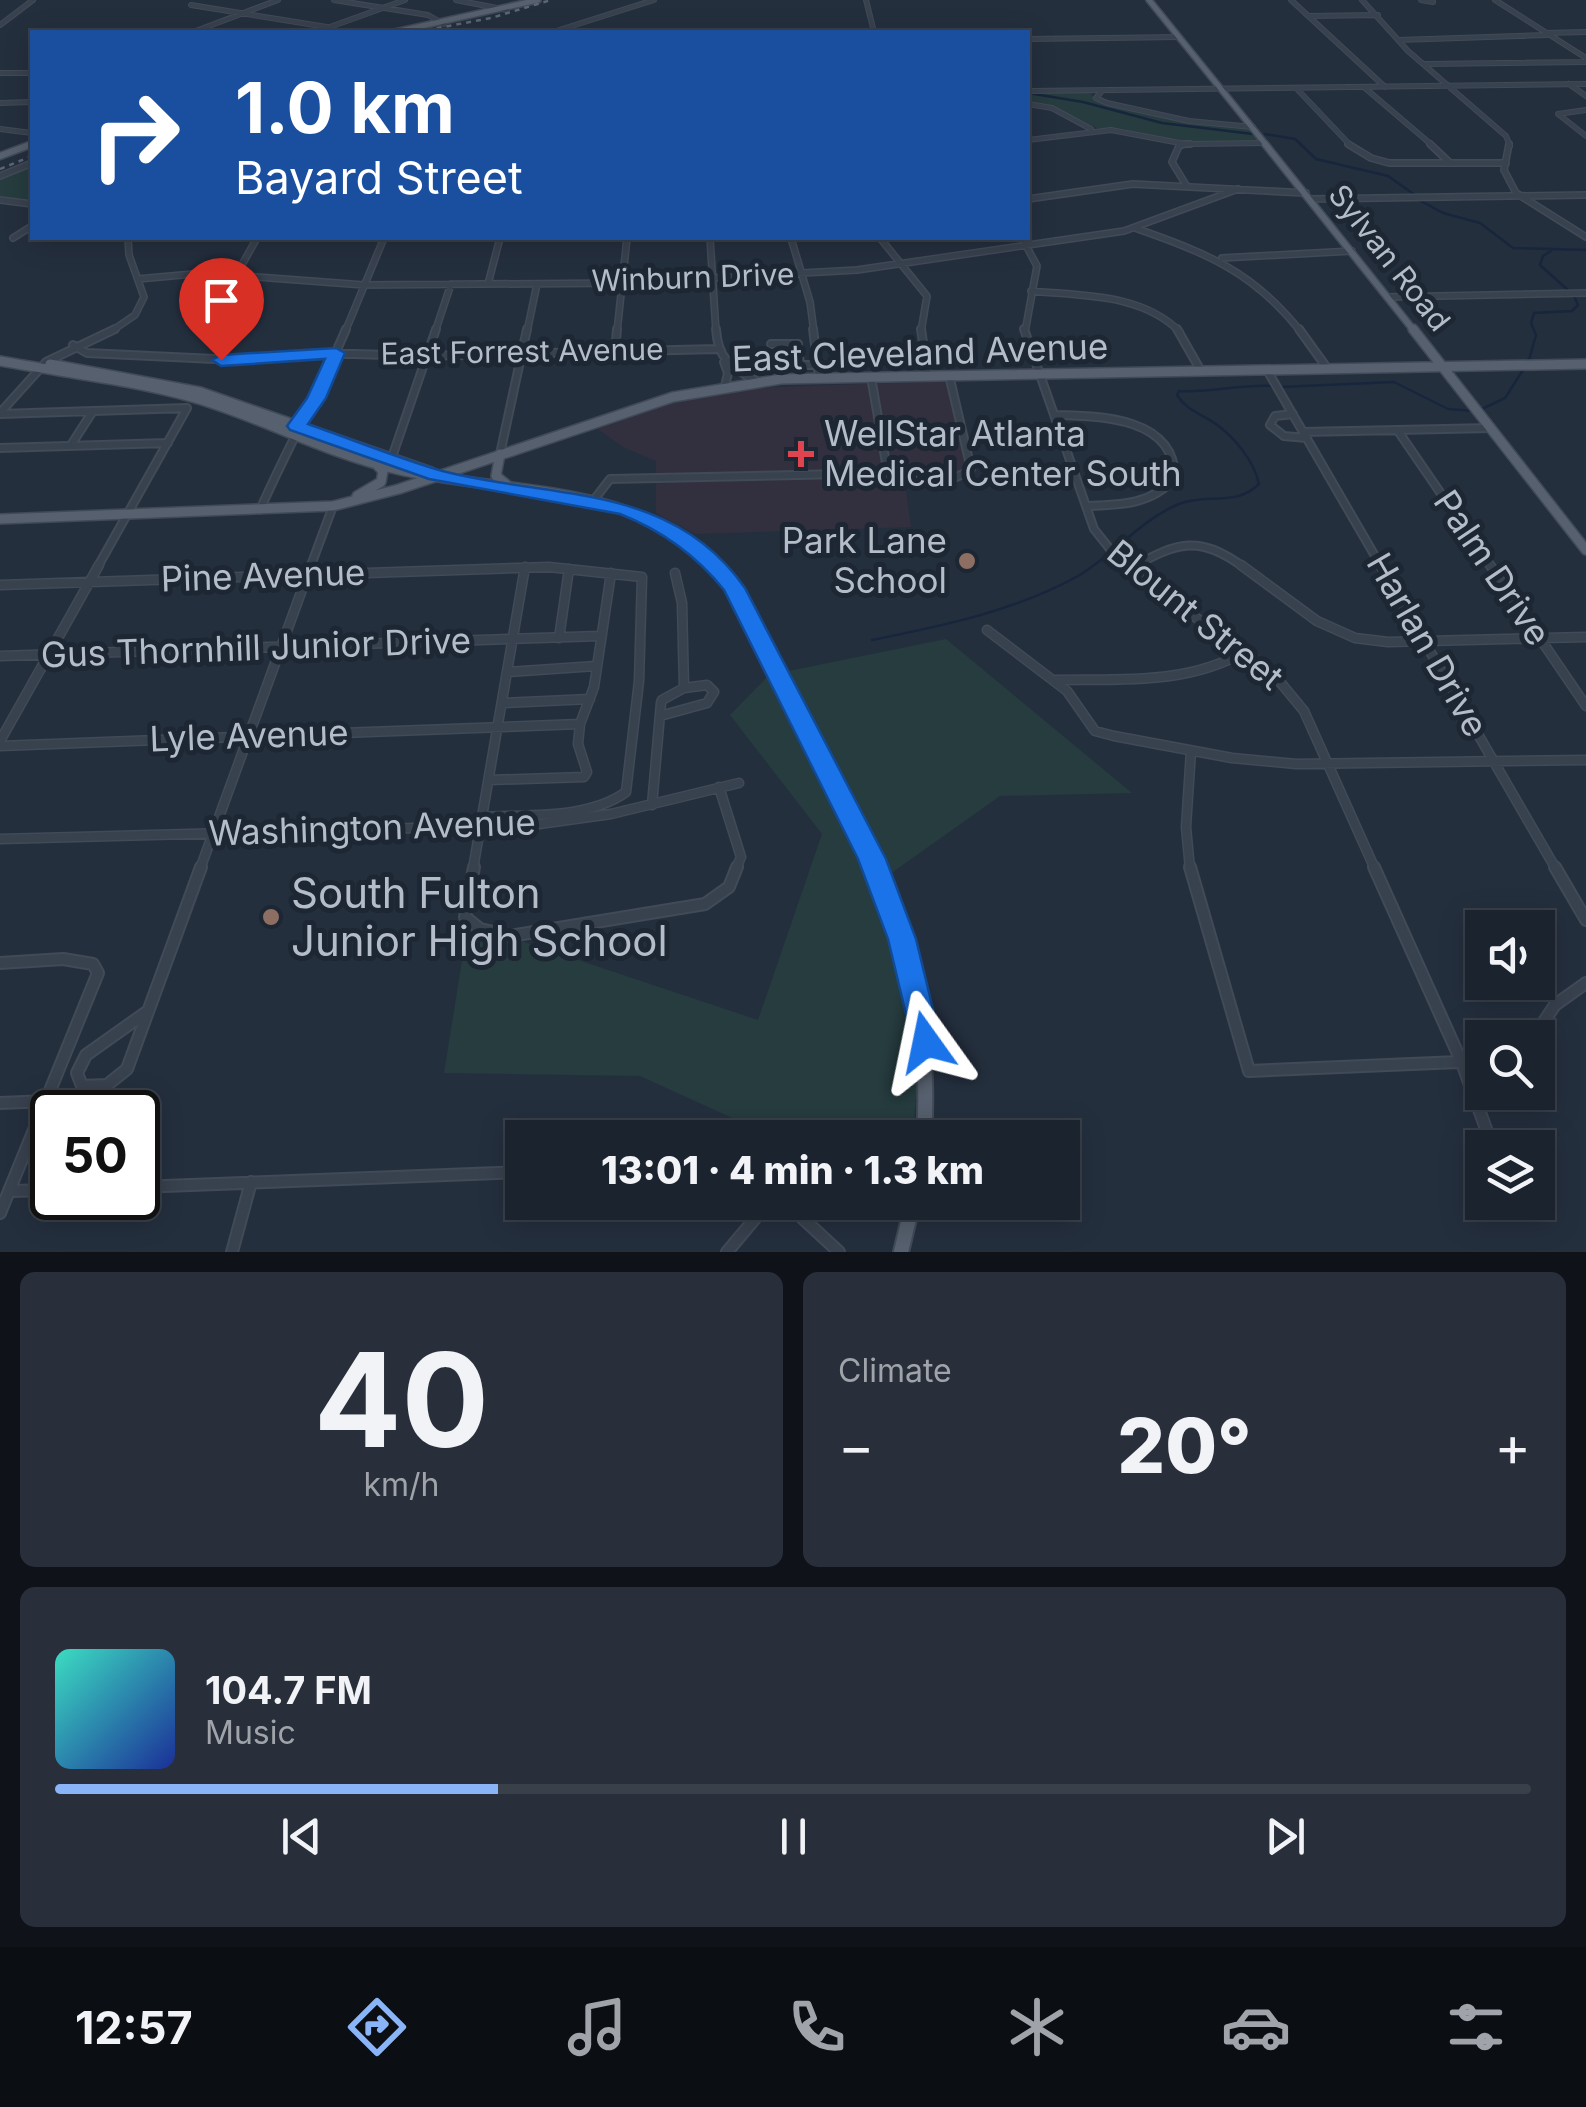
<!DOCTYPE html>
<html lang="en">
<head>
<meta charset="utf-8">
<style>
  body { margin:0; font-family:Inter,sans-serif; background:#282f3a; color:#f1f3f6; height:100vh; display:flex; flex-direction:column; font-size:38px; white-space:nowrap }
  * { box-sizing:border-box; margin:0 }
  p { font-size:32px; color:#a0a4aa }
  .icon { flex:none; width:55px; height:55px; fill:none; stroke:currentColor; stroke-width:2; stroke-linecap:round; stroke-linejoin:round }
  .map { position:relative; height:1252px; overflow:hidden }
  .sheet { display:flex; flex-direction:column; gap:20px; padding:20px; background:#0f1319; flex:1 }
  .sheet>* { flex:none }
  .hud { position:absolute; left:30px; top:30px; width:1000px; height:210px; border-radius:0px; box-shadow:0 5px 25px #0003,0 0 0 2px #39404a; background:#1a4fa0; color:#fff; overflow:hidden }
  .buttons { position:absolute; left:1465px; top:910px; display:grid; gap:20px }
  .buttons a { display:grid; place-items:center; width:90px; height:90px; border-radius:0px; background:#1b232e; box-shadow:0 5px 25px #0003,0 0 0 2px #39404a; font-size:50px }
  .speed { position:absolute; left:30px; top:1090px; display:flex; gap:20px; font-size:50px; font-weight:700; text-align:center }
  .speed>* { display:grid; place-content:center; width:130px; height:130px; border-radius:50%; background:#1b232e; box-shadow:0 5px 25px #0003,0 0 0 2px #39404a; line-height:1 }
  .speed .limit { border:5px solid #111; border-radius:15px; background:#fff; color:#111 }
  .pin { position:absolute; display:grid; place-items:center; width:85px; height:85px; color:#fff; margin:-102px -42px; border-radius:50% 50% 50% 0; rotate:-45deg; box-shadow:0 0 10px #0007 }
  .pin .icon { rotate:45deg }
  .me { position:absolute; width:110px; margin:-55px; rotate:348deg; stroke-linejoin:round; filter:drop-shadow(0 0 8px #0008) }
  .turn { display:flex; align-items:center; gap:35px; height:210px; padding:0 40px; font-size:45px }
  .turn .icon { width:130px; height:130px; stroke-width:2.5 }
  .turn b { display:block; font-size:70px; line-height:85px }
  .big { font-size:75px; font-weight:800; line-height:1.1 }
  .sheet .widget { flex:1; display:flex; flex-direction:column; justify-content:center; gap:15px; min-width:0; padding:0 35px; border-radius:15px; background:#282f3a }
  .sheet .dial { align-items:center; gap:0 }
  .dial b { font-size:130px; line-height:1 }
  .song { display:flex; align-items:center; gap:30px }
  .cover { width:120px; height:120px; border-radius:15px; background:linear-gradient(135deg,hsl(170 70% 55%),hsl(230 70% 35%)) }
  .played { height:10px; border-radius:5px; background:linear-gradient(90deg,#8ab4f8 30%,#39404a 30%) }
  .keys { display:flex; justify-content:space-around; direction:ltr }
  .heat { display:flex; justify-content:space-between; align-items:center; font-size:55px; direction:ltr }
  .sheet .tiles { flex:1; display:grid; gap:20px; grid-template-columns:1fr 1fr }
  .widget:last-child { grid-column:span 2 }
  .trip { position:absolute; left:505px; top:1120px; width:575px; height:100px; border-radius:0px; background:#1b232e; box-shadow:0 5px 25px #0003,0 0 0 2px #39404a; font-weight:800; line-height:100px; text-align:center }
  .dock { display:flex; height:160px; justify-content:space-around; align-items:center; background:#0b0e12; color:#a0a4aa }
  .dock .icon { width:70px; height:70px }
  .dock .active { color:#8ab4f8 }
  .dock b { font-size:45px; color:#f1f3f6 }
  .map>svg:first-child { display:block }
  .medical { fill:#32303f }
  .green { fill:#263c3f }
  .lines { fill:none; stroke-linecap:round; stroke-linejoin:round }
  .stream { stroke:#17263c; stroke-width:2.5 }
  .minor-far4-casing { stroke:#414a57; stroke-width:6 }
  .minor-far3-casing { stroke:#414a57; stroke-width:8 }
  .minor-far2-casing { stroke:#414a57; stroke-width:10 }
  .minor-far1-casing { stroke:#414a57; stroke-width:11 }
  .minor-casing { stroke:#414a57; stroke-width:14 }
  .major-far4-casing { stroke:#414a57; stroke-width:8 }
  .major-far3-casing { stroke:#414a57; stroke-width:9 }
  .major-far2-casing { stroke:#414a57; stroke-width:12 }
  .major-far1-casing { stroke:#414a57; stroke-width:15 }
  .major-casing { stroke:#414a57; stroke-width:18 }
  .minor-far4 { stroke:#38414e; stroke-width:4 }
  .minor-far3 { stroke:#38414e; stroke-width:5 }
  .minor-far2 { stroke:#38414e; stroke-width:6 }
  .minor-far1 { stroke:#38414e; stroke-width:8 }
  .minor { stroke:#38414e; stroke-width:10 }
  .major-far4 { stroke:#56606e; stroke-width:5 }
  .major-far3 { stroke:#56606e; stroke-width:6 }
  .major-far2 { stroke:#56606e; stroke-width:9 }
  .major-far1 { stroke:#56606e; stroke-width:11 }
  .major { stroke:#56606e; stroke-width:14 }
  .rail { stroke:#5a6575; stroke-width:2.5; stroke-dasharray:5 5; stroke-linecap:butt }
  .route { fill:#1a73e8; stroke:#114b97; stroke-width:2.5 }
  .health-dot { fill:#e0444e; stroke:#1d2633; stroke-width:4 }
  .education-dot { fill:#8d6e63; stroke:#1d2633; stroke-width:4 }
  .labels { text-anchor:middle; stroke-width:10; stroke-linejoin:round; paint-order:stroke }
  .far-street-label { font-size:30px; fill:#b4bcc9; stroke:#1d2633 }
  .street-label { font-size:35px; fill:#b4bcc9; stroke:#1d2633 }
  .poi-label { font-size:35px; fill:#b4bcc9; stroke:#1d2633; text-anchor:start }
  .near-poi-label { font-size:42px; fill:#b4bcc9; stroke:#1d2633; text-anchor:start }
</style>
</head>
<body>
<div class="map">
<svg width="1586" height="1252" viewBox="0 0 1586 1252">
  <rect width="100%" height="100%" fill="#242f3e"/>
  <!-- medical -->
  <path class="medical" d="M946,381L966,470L960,474L904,476L911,527L695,534L656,513V461L623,447L598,429L682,400L750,388Z"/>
  <!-- green -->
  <path class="green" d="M1028,89L1088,91L1099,102L1204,125L1253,128L1264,143H1183L1118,128H1097L1061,111L1028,103Z
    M32,165V202L0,196V177Z
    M946,639L1132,793L1000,796L883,879L919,1056L913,1137H774L640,1076L444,1073L468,923L758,1020L822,834L730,715L769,675Z"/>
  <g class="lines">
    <!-- stream -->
    <path class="stream" d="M1028,93L1083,102L1162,123L1253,134
      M1265,134L1295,139L1316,159L1388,176L1415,195
      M1421,201L1443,213L1480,223L1513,248L1586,250
      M1551,251L1543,256L1540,265L1569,291
      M1529,360L1536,335L1531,323L1534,313L1572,311L1578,305L1574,296
      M1280,387L1394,382L1448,409L1474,411
      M1482,409L1505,398L1525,367
      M872,640C942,626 1015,611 1078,576C1114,555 1140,520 1179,504C1206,493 1236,507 1259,484C1254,461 1235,438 1216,424C1202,414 1187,411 1177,395L1179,391C1211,393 1240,384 1272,386"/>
    <defs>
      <path id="minor-far4" d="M334,0L428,15L444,24
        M456,0L507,10
        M866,0L874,32
        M1291,0L1385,87
        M1362,0L1408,51L1506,136L1510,146
        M1421,0L1433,2
        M1495,0L1586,58
        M191,5L333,28
        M1308,16L1378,15
        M0,25L33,0
        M193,32L278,0
        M316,32L405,0
        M553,32L654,0
        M1546,33L1586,32
        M1028,39L1179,37
        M1398,40L1546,35
        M1426,64L1586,62
        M0,73H32
        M1569,84L1586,96
        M1365,88L1433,146
        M1297,89L1351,146
        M1031,91L1586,84
        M1102,91L1096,98L1107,103L1189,121L1253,127
        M0,103L32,102
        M1028,104L1052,108L1091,129
        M1586,110L1558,114L1586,136
        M0,129L32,133
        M1028,140L1111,130L1185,144L1266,143
        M1179,146L1185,144"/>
      <path id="minor-far3" d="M1185,144H1190
        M1185,144L1179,146L1172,162L1186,185
        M1348,144L1371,158L1389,163H1506
        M1430,144L1449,162
        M1509,144L1504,170L1516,193L1586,237
        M0,176L32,163
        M1028,199L1133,184L1306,193
        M1311,199L1586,195
        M0,200L32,204
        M1135,228C1206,253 1253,271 1301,332
        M13,238L32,226
        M710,238L716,332
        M791,238L810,302L814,332
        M880,238L927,296L921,332
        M1022,238L1037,266L1025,332
        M1222,258L1352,251
        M138,279L204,273L364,285L622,283L857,270L1124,231L1238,189
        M488,284L500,238
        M1031,291C1081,296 1142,293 1180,332
        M1388,297L1586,293
        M110,332L135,315L144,297L129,255L128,238
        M233,332L237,322L239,270L257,238
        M345,332L384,238
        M435,332L451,284
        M527,332L537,284
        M617,332L627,238"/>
      <path id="minor-far2" d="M716,329C718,361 732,367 758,382
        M813,329L819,377
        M921,329L928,376
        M1024,329L1094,529L1125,568
        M1177,329L1201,371
        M1299,329L1327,368
        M771,344H798L800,365H818
        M73,345L87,353L236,360L320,353L422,356L717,349
        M615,352L617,329
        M221,360L234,329
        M724,362L728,373L725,386
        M771,368L800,365
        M1267,370L1382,568
        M871,377L887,469C910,486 948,486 971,469L949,375
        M0,413L46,362L115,329
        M0,414L187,408
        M1293,414L1275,416L1270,425L1284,436L1307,438
        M1056,415C1103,416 1175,418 1175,478C1151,505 1120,505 1086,506
        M1398,431L1492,568
        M1303,432L1491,428
        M71,445L93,411
        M0,448L168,443
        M500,454L527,329
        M391,460L436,329
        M593,501L610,479L890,473
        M260,510C287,448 320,391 346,329
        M97,568L187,408
        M310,568L333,506
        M525,568H556
        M1131,568C1178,542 1198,534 1245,568"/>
      <path id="minor-far1" d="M1122,565L1271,671L1304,711L1375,869
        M1241,565L1317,621L1355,638L1388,642L1586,637
        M1380,565L1556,869
        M1490,565L1586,706
        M1127,570L1135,565
        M675,573L682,603L684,688
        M0,585L549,567L642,577L639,681L626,792C587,820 528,814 482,817
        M987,630L1067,691L1095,731L1114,736L1232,758L1296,764L1586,760
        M559,638L569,569
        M0,656L599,636
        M507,672L596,666
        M1056,680C1122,679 1187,685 1246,651
        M502,703L590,699
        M0,741L99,565
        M0,746L580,724
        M489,780L584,777L587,772L578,744L580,724L594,687L611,573
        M719,787L741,857L736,869
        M652,805L661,703L662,700L684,688L707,685L714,692L707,703L660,716
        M0,839L532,825L611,814L739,783
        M200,869L311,565
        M473,869L525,567
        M1190,869L1186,827L1191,751"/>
      <path id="minor" d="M474,867L465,917L480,929L510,936L705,904L729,887L737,867
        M1190,867L1249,1071L1482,1061
        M1374,867L1462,1063L1493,1148
        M1555,867L1586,920
        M0,963L63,959L93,964L98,973L0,1213
        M148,1011L86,1055L77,1073L82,1086L107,1085L127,1069L201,867
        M1533,1038L1555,1005L1586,983
        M0,1103L48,1101
        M138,1187L522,1172
        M11,1191L52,1190
        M785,1202L839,1252
        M232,1252L251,1182
        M727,1252L769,1202"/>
      <path id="major-far4" d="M1149,0L1267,146
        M395,32L538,0
        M26,146L32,144"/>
      <path id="major-far3" d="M1265,144L1415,332
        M0,156L32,144"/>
      <path id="major-far2" d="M1413,329L1586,550
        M0,361C65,373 131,380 195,398C263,418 326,453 396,469C502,495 636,480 716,568
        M50,364L200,392L431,472
        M500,454L496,476L507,485
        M357,496L381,482L383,471L377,465
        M0,519L333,506L399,489L673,397L781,379L1586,364"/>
      <path id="major-far1" d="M714,565L734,587L875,869"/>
      <path id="major" d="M874,867C915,949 930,1047 924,1138
        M901,1252L913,1202"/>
    </defs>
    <!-- minor-far4 casing -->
    <use href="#minor-far4" class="minor-far4-casing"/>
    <!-- minor-far3 casing -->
    <use href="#minor-far3" class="minor-far3-casing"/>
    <!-- minor-far2 casing -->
    <use href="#minor-far2" class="minor-far2-casing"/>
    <!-- minor-far1 casing -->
    <use href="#minor-far1" class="minor-far1-casing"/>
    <!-- minor casing -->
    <use href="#minor" class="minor-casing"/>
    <!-- major-far4 casing -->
    <use href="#major-far4" class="major-far4-casing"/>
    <!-- major-far3 casing -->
    <use href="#major-far3" class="major-far3-casing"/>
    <!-- major-far2 casing -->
    <use href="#major-far2" class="major-far2-casing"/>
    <!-- major-far1 casing -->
    <use href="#major-far1" class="major-far1-casing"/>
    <!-- major casing -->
    <use href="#major" class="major-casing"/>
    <!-- minor-far4 -->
    <use href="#minor-far4" class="minor-far4"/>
    <!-- minor-far3 -->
    <use href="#minor-far3" class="minor-far3"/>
    <!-- minor-far2 -->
    <use href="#minor-far2" class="minor-far2"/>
    <!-- minor-far1 -->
    <use href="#minor-far1" class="minor-far1"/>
    <!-- minor -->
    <use href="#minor" class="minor"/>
    <!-- major-far4 -->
    <use href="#major-far4" class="major-far4"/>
    <!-- major-far3 -->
    <use href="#major-far3" class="major-far3"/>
    <!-- major-far2 -->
    <use href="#major-far2" class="major-far2"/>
    <!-- major-far1 -->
    <use href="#major-far1" class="major-far1"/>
    <!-- major -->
    <use href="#major" class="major"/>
    <!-- rail -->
    <path class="rail" d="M417,32L491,18L551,0
      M0,169L32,156"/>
  </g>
  <!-- route -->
  <path class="route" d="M336,348L345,353L326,398L308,424C351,439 395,457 439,470C549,500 671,481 745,588L886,859L916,939L941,1042L936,1052L926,1056L915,1052L888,939L858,859L724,590C696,555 663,531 620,514L429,479L290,430L287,426L307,398L325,359L221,366L212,360L221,355Z"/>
  <!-- markers -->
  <path class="health-dot" d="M796 439h10v10h10v10h-10v10h-10v-10h-10v-10h10z"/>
  <g class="education-dot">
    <circle cx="967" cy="561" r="10"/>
    <circle cx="271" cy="917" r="10"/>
  </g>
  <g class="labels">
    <!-- far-street labels -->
    <g class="far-street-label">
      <text transform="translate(1389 258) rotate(52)" y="10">Sylvan Road</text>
      <text transform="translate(693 278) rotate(-2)" y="10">Winburn Drive</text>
      <text transform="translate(522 352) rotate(-1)" y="10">East Forrest Avenue</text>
    </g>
    <!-- street labels -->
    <g class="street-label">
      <text transform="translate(920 353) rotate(-2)" y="12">East Cleveland Avenue</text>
      <text transform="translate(1492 568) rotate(56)" y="12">Palm Drive</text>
      <text transform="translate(263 576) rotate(-2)" y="12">Pine Avenue</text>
      <text transform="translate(1195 615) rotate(39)" y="12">Blount Street</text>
      <text transform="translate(1427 645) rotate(60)" y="12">Harlan Drive</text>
      <text transform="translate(256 648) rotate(-2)" y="12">Gus Thornhill Junior Drive</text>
      <text transform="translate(249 736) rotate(-2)" y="12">Lyle Avenue</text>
      <text transform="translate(372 828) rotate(-2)" y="12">Washington Avenue</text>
    </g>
    <!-- poi labels -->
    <g class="poi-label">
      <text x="824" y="446">WellStar Atlanta<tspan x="824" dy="40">Medical Center South</tspan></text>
      <text x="947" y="553" text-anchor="end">Park Lane<tspan x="947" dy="40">School</tspan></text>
    </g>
    <!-- near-poi labels -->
    <g class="near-poi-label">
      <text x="291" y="908">South Fulton<tspan x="291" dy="48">Junior High School</tspan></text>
    </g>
  </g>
</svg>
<div class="buttons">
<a><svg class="icon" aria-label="sound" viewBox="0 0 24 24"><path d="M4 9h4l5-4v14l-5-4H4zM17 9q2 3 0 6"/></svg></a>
<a><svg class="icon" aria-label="search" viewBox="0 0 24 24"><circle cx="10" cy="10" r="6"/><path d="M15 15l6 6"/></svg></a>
<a><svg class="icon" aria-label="layers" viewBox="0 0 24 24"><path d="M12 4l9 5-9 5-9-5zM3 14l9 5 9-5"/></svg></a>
</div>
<div class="speed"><div class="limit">50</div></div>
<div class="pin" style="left:221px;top:360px;background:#d93025"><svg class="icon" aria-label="arrive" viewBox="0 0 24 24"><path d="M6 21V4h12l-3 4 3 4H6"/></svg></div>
<svg class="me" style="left:926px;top:1042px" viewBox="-20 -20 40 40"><path d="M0-17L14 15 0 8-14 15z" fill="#1a73e8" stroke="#fff" stroke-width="4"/></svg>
<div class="trip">13:01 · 4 min · 1.3 km</div>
<div class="hud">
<div class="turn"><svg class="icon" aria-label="right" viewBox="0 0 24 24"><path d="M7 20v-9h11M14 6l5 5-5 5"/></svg><div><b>1.0 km</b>Bayard Street</div></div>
</div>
</div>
<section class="sheet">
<div class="tiles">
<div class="widget dial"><b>40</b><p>km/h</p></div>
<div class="widget"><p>Climate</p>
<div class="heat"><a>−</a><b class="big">20°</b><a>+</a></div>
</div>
<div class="widget">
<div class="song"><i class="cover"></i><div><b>104.7 FM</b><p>Music</p></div></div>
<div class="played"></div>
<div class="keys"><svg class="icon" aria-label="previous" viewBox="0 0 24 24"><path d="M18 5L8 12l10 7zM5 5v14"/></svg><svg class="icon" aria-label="pause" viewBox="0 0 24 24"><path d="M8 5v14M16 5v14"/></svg><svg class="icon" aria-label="next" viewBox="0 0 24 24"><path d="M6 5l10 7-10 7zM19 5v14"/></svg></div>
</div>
</div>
</section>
<nav class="dock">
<b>12:57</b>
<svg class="icon active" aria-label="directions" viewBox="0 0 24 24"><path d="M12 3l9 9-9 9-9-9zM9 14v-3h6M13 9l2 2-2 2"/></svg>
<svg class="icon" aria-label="music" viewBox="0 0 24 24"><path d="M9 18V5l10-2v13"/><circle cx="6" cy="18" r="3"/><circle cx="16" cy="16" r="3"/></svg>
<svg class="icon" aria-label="phone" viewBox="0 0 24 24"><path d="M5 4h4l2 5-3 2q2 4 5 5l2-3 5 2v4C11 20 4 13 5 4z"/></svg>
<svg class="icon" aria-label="climate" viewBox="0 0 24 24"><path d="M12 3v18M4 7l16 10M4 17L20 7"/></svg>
<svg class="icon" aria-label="car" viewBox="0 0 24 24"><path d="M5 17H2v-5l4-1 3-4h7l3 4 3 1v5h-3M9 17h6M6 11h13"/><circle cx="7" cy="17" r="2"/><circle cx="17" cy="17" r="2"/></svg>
<svg class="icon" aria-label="filters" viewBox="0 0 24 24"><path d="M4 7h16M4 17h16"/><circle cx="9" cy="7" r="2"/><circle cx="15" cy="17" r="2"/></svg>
</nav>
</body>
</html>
